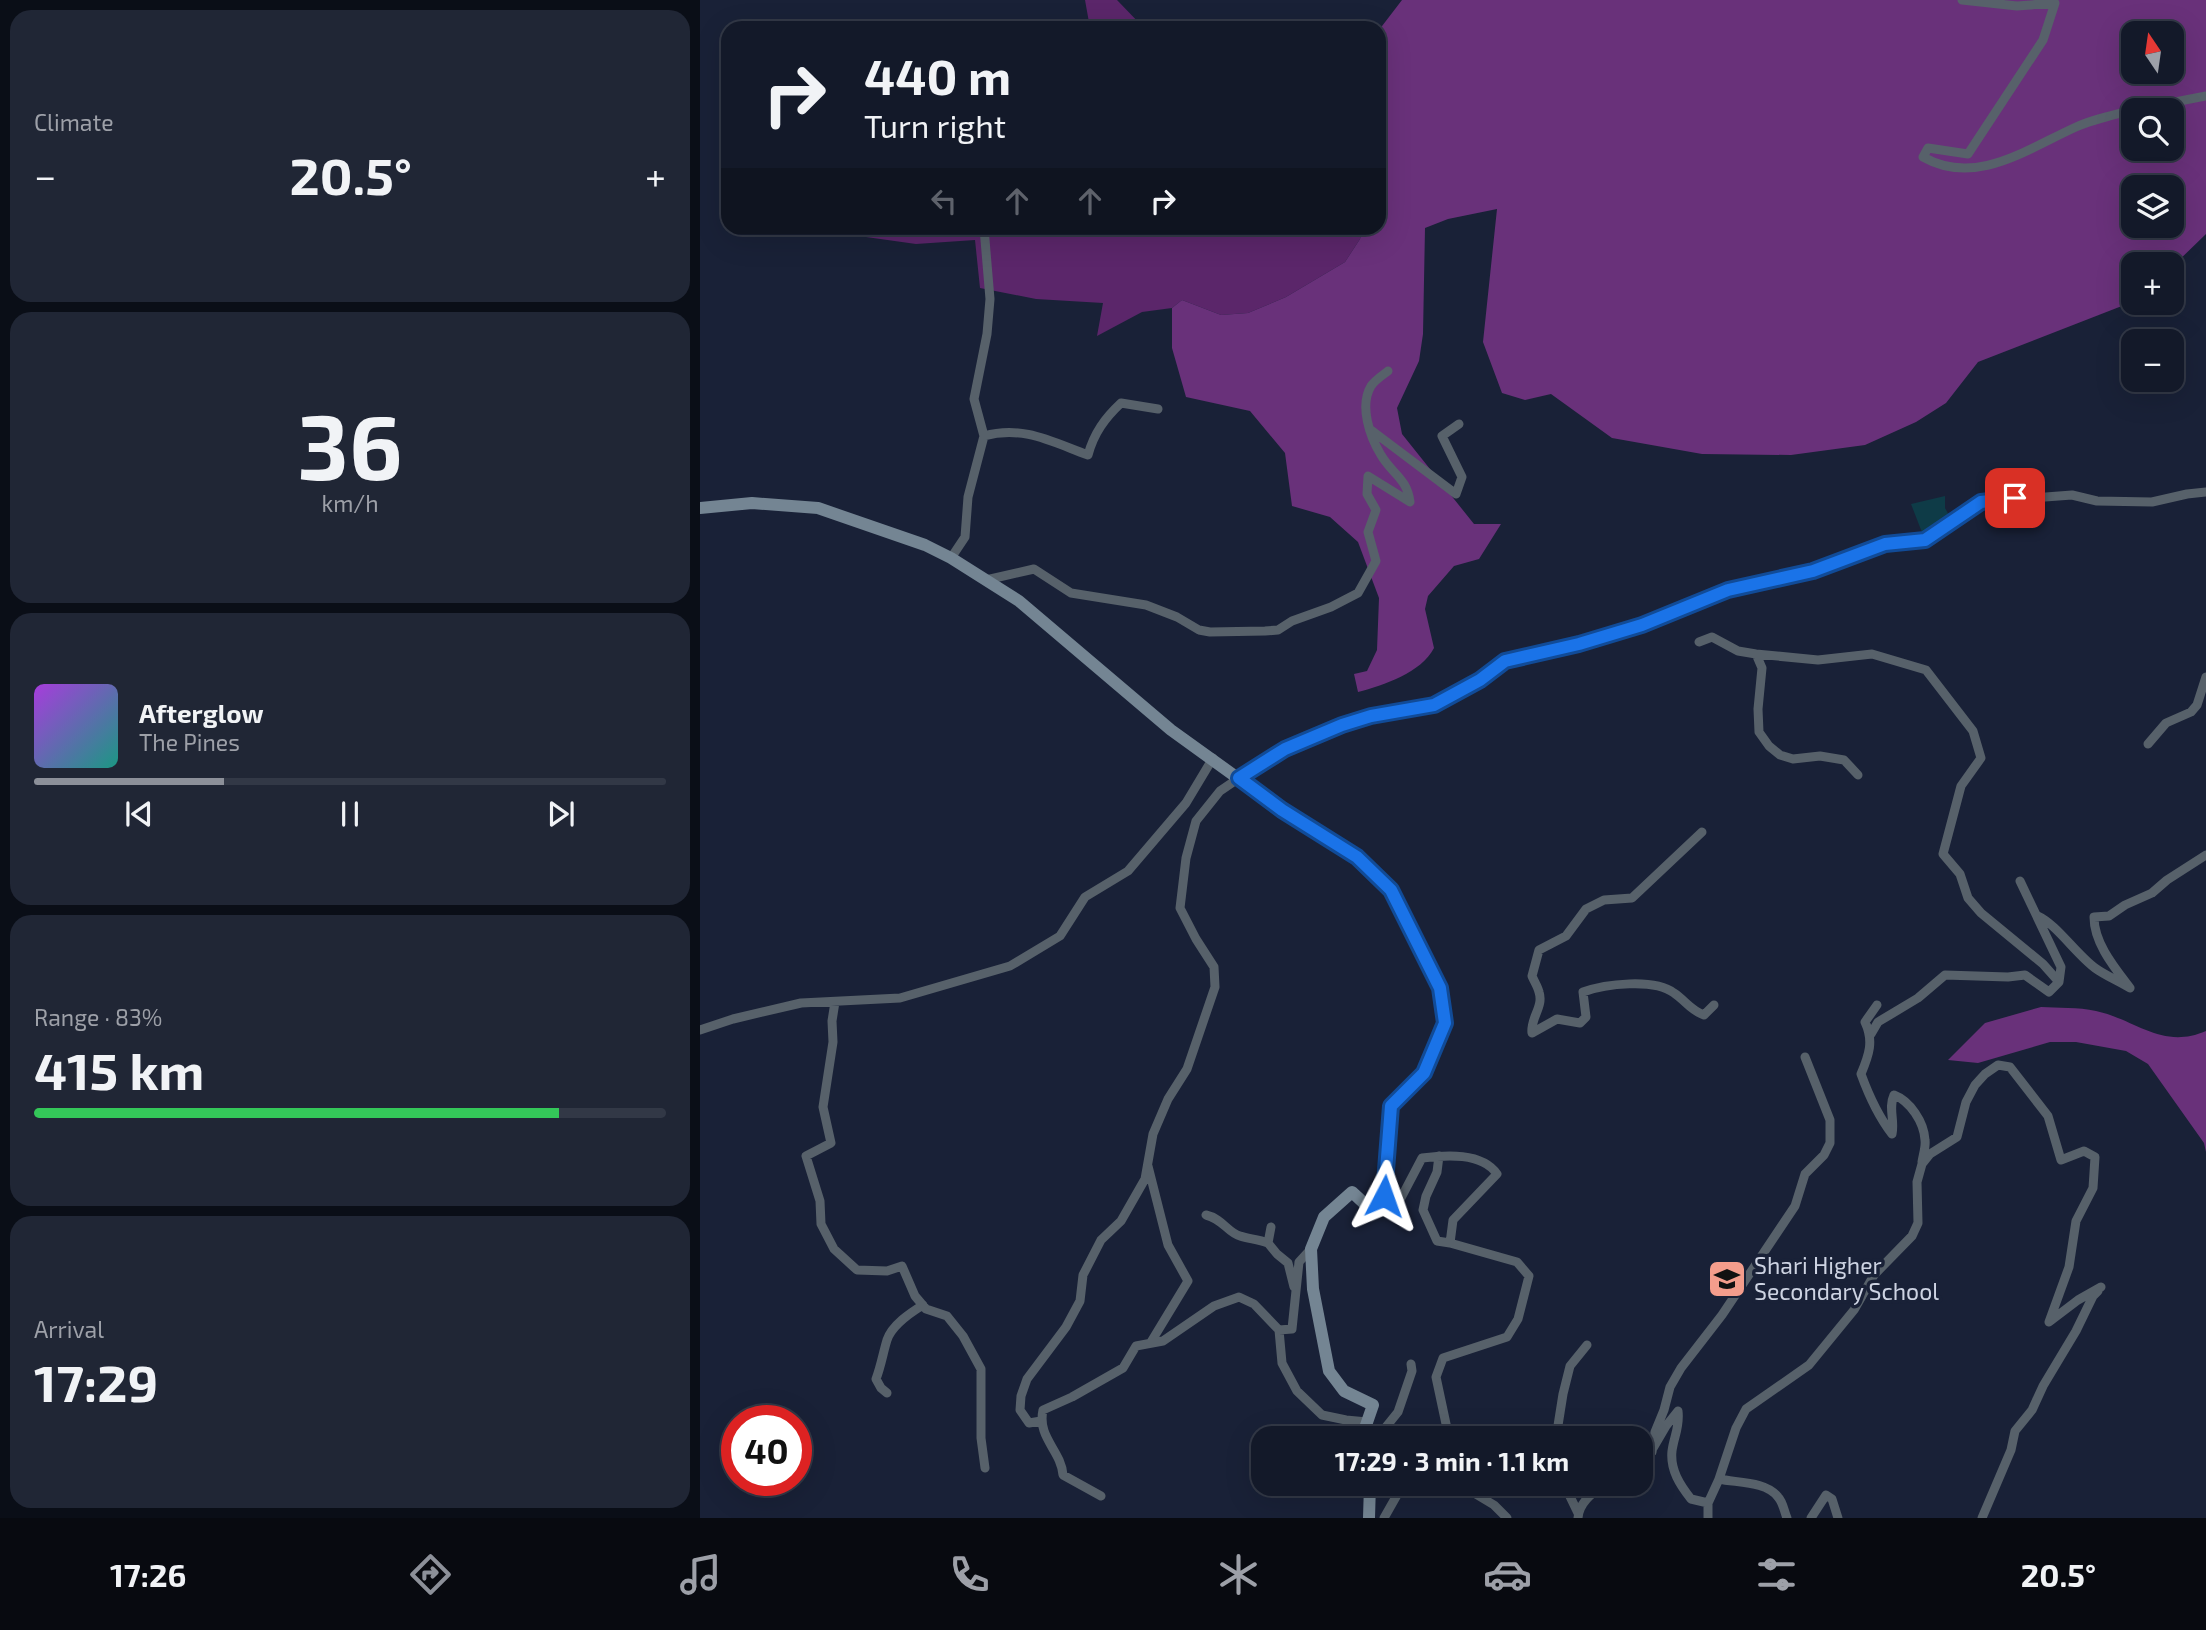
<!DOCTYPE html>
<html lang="en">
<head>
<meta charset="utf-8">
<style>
  body { margin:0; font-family:"Exo 2",sans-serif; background:#202635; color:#f1f3f6; height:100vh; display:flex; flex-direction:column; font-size:26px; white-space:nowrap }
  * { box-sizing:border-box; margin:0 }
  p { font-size:23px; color:#9da0a8 }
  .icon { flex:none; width:38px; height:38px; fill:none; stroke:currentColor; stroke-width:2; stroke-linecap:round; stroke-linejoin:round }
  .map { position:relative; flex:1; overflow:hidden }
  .sheet { display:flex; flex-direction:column; gap:10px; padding:10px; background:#0a0e17; width:700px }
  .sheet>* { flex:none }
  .banner { position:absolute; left:21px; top:21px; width:665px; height:214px; border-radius:21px; box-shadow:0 7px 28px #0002,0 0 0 2px #323846; background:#131929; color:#f1f3f6; overflow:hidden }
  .needle { width:46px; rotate:347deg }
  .buttons { position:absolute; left:1421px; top:21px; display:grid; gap:14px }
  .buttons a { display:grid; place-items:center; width:63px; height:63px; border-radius:14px; background:#131929; box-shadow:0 7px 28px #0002,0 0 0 2px #323846; font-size:35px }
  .speed { position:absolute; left:21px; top:1405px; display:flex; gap:14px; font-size:35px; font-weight:700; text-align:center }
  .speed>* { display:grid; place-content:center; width:91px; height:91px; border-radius:50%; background:#131929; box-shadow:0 7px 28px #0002,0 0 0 2px #323846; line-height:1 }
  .speed .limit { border:10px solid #d22; background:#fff; color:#111 }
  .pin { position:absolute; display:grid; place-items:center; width:60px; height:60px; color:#fff; margin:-30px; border-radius:14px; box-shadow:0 4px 10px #0006 }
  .me { position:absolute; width:77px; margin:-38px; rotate:4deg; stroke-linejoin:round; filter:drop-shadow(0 0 5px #0008) }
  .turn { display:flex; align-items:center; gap:24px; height:147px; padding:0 28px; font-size:32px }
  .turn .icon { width:91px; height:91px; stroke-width:2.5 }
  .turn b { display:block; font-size:49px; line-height:60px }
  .lanes { display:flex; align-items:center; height:66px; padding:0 28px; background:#0003; justify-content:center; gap:35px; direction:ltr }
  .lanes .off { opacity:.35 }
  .big { font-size:52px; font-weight:700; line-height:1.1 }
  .sheet .tile { flex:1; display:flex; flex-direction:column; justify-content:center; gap:10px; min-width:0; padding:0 24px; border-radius:21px; background:#202635 }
  .sheet .dial { align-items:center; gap:0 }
  .dial b { font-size:91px; line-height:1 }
  .song { display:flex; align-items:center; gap:21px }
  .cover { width:84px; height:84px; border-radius:10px; background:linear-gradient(135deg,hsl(280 70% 55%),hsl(170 70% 35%)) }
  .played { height:7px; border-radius:4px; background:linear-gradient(90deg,#8c9099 30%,#323846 30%) }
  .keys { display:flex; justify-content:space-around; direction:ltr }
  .heat { display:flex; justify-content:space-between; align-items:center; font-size:38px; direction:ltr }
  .charge { height:10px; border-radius:5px; background:linear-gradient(90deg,#34c759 83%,#323846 0) }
  .trip { position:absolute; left:551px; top:1426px; width:402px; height:70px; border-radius:21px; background:#131929; box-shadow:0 7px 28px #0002,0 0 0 2px #323846; font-weight:700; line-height:70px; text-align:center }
  .dock { display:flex; height:112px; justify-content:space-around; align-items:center; background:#080a10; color:#9da0a8 }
  .dock .icon { width:49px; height:49px }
  .dock .on { color:#8c9099 }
  .dock b { font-size:32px; color:#f1f3f6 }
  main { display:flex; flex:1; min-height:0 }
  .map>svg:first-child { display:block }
  .green { fill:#5b266a }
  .forest { fill:#69317a; fill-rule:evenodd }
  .water { fill:#0e3b47 }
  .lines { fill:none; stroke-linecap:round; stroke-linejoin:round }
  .street { stroke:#57616a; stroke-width:9 }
  .secondary { stroke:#748593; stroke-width:12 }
  .route-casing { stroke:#114b97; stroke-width:18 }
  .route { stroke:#1a73e8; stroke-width:12 }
  .labels { text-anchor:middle; stroke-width:7; stroke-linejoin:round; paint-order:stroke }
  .poi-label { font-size:23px; fill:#cdd3e2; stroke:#192137; text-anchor:start }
</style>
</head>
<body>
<main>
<section class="sheet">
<div class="tile"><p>Climate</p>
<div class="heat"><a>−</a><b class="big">20.5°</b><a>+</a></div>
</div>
<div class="tile dial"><b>36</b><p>km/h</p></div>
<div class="tile">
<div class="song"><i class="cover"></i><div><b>Afterglow</b><p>The Pines</p></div></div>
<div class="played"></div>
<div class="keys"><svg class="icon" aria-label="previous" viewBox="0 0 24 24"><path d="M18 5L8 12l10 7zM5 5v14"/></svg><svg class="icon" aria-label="pause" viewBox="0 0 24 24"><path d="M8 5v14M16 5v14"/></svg><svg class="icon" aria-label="next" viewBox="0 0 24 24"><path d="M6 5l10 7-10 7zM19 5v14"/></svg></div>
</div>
<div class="tile"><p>Range · 83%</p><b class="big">415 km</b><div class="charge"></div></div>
<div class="tile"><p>Arrival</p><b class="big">17:29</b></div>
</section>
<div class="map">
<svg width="1506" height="1518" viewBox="0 0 1506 1518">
  <rect width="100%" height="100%" fill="#192137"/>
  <!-- green -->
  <path class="green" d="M385,0H417L444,28H390Z
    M118,228H663L660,239L645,262L586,297L548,313L521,315L482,300L472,308L442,312L397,336L403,303L336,299L280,288L275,240L216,244L116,230Z"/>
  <!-- forest -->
  <path class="forest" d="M702,0H1506V234L1472,267V264H1433V300L1427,304L1278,362L1246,403L1216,422L1165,445L1091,455L1002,454L912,438L851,394L825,400L802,393L783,342L797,209L748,219L725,228L723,334L719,361L697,408L702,434L774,524H801L779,559L754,566L728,596L725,609L734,648C721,673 684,685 658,692L654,674L667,671L677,650L679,598L658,542L630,517L592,506L585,453L550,411L486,397L472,348V308L482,300L521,315L548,313L586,297L645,262L660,239L663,228H679V30ZM1433,33H1472V72H1433ZM1433,110H1472V149H1433ZM1433,187H1472V226H1433Z
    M1341,1007C1358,1008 1378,1007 1396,1011C1437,1020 1462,1050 1506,1031V1152L1504,1143L1448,1064L1426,1051L1376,1042H1350L1278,1063L1248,1060L1285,1023Z"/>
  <!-- water -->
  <path class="water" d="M1245,496V508L1250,517L1245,523L1223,535L1211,504Z"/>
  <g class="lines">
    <!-- street -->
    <path class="street" d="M1262,0L1317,6L1355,3L1343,40L1268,154L1228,148L1223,157C1276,187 1327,149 1376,127C1394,119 1414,115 1433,110
      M1434,110L1506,96
      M671,430L756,494L762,477L742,436L759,424
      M284,436C323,425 352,442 388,455C394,433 405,418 421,403L458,409
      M251,558L265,537L268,497L284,436L274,399L287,334L290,299L284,228
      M286,580L334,569L371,593L446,605L477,617L499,630L510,632L565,631L578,630L592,621L631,607L658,593L676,561L668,532L676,510L667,494L668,476L710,502C707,478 692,474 681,455C670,437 659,406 671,386C675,380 683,375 688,371
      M999,642L1012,637L1038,651L1056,654L1118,660L1172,654L1226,670L1273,731L1281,758L1261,786L1243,854L1260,874L1268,898L1281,913L1343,964L1359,982
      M1056,654L1062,668L1058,709L1059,732L1069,746L1080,755L1093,759L1120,756L1144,760L1158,775
      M1448,744L1466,723L1491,712L1497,705L1506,677
      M1002,832L932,898L904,900L886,909L866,936L839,950L832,976C834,981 838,987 839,992C844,1007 830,1018 832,1033L857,1019L880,1023L886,1017L883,992C905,984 954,978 974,993C986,1001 990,1010 1004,1015L1014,1005
      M1338,916C1356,924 1377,955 1395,968C1406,976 1419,981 1430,988C1414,967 1394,943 1394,917L1409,916L1425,905L1452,893L1467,880L1506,855
      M135,1002L132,1021L133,1042L123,1107L131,1143L106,1156L120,1201L121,1224L134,1249L157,1270L187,1271L202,1266L215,1296L226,1309L247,1316L263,1336L281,1369V1438L285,1468
      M1177,1005L1165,1022C1174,1041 1169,1055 1161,1074C1169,1096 1178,1116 1192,1134C1195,1120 1188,1108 1194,1095C1210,1101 1224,1122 1225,1140C1226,1147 1223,1155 1222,1162
      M0,1030L33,1019L101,1003L200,998L310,966L360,936L385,897L428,871L486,803L513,758
      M1171,1034L1178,1022L1218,998L1245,975L1308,977L1325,975L1349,992L1359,982L1361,967L1320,881
      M739,1156L737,1172L726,1196L723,1210L737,1241L750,1243
      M448,1166L468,1245L488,1281L451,1342
      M684,1196L701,1198L722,1158C745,1155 782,1152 797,1174L753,1220L750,1243L817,1262L829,1276L818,1319L807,1337L743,1358L736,1377L749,1438
      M506,1215C523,1219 527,1232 540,1236C549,1239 558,1239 568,1243
      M571,1227L568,1243L577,1254L588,1263L594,1287
      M579,1330L582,1363L597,1391L622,1415L646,1420L667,1422
      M187,1393L181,1388L176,1379C181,1366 183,1353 187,1340C192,1325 210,1313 223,1305
      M341,1421L329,1423L320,1410L321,1396L327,1379L366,1327L380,1301L383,1275L401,1240L421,1221L445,1179L453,1134L468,1099L487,1069L515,987L514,967L496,939L480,908L486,858L496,821L520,791L564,761L611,737L671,716L734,705L780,680L805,661L879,644L942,625L1029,590L1113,571L1185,544L1225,540L1281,502L1372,495L1397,501L1452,502L1487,494L1506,492
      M677,1438L698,1412L712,1371L711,1364
      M856,1438L863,1394L870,1366L887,1345
      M952,1452L955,1432L964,1410L970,1387L981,1368L1022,1315L1095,1206L1105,1174L1124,1155L1130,1143V1120L1105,1057
      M942,1467L966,1426L978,1411C980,1427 974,1436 972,1451C970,1470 980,1485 991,1499L1008,1503V1518
      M1019,1479L1036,1428L1046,1409L1109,1365L1154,1310L1174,1275L1212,1236L1218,1223L1217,1182L1222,1164L1230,1154L1257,1137L1266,1102L1275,1085L1285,1074L1298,1065L1310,1067L1348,1116L1361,1160L1384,1151L1395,1157L1393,1188L1376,1221L1369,1267L1349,1322L1378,1300L1401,1287
      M759,1484L794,1505L807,1518
      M864,1484L878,1513
      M401,1496L363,1475C361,1450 337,1438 343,1410L372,1397L423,1368L436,1346L463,1341L514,1306L539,1297L554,1304L579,1330L592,1329L599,1262L611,1249
      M1008,1503L1019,1479C1037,1483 1066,1481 1078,1497C1083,1502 1084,1511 1087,1518
      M684,1518L701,1488L707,1484
      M878,1518C879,1502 894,1491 907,1484
      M1111,1518L1126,1495L1132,1499L1138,1518
      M1282,1518L1311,1450L1315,1431L1332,1410L1343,1386L1376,1331L1393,1296L1398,1291"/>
    <!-- secondary -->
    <path class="secondary" d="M0,508L52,503L118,508L225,545L251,558L319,601L471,730L582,810L658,857L691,890L740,988L745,1023L724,1073L691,1106L684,1196L666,1205L652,1192L624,1217L611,1249L613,1289L629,1371L644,1391L673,1405L664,1431L665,1438
      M669,1518L670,1484"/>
  </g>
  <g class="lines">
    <defs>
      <path id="route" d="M684,1196L691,1106L724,1073L745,1023L740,988L691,890L657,857L582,810L539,778L585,749L642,725L671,716L734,705L780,680L805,661L879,644L942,625L1028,590L1113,571L1185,544L1225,540L1281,502L1315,498"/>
    </defs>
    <!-- route casing -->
    <use href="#route" class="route-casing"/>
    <!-- route -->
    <use href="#route" class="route"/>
  </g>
  <!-- icons -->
  <defs>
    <symbol id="school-square" viewBox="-11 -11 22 22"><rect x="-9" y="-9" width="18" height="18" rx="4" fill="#f49d8c" stroke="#192137"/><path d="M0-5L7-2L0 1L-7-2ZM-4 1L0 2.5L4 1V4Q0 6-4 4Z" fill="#111"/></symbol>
  </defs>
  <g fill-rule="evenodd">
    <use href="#school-square" x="1005" y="1257" width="44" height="44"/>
  </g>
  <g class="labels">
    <!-- poi labels -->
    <g class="poi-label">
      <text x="1054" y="1274">Shari Higher<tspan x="1054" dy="26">Secondary School</tspan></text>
    </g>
  </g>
</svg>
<div class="buttons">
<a><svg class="needle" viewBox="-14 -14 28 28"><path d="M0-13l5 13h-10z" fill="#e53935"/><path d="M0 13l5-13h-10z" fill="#9da0a8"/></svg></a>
<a><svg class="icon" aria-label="search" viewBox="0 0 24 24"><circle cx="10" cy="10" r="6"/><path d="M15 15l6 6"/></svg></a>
<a><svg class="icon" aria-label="layers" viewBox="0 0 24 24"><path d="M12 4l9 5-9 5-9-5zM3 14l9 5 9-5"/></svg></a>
<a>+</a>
<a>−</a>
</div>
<div class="speed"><div class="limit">40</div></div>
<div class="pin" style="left:1315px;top:498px;background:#d93025"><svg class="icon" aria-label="arrive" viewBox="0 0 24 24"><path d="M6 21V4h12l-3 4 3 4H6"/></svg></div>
<svg class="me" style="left:684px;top:1196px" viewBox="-20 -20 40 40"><path d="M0-17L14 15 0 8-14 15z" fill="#1a73e8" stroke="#fff" stroke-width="4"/></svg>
<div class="trip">17:29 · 3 min · 1.1 km</div>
<div class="banner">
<div class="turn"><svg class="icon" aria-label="right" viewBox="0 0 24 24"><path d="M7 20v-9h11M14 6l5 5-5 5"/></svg><div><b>440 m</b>Turn right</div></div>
<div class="lanes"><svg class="icon off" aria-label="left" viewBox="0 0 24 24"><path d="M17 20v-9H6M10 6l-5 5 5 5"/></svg><svg class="icon off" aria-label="ahead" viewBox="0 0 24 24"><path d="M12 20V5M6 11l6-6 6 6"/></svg><svg class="icon off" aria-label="ahead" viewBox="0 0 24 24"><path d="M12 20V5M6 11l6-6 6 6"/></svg><svg class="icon" aria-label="right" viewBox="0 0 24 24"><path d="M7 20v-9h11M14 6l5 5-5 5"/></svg></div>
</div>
</div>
</main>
<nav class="dock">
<b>17:26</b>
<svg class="icon on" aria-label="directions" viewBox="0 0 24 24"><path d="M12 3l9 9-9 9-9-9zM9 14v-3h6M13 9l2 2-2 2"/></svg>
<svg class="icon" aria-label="music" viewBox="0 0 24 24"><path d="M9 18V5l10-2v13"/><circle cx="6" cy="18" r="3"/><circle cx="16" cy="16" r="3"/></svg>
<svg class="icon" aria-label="phone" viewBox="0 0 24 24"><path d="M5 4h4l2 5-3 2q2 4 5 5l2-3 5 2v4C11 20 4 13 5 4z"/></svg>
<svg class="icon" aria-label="climate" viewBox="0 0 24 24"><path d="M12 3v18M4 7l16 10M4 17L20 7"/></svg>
<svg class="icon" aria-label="car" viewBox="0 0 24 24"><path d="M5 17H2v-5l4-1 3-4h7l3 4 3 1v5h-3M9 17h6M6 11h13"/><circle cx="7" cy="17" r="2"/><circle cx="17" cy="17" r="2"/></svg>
<svg class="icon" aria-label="filters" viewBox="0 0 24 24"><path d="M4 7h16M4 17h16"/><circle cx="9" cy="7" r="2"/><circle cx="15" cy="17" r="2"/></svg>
<b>20.5°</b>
</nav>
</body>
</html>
